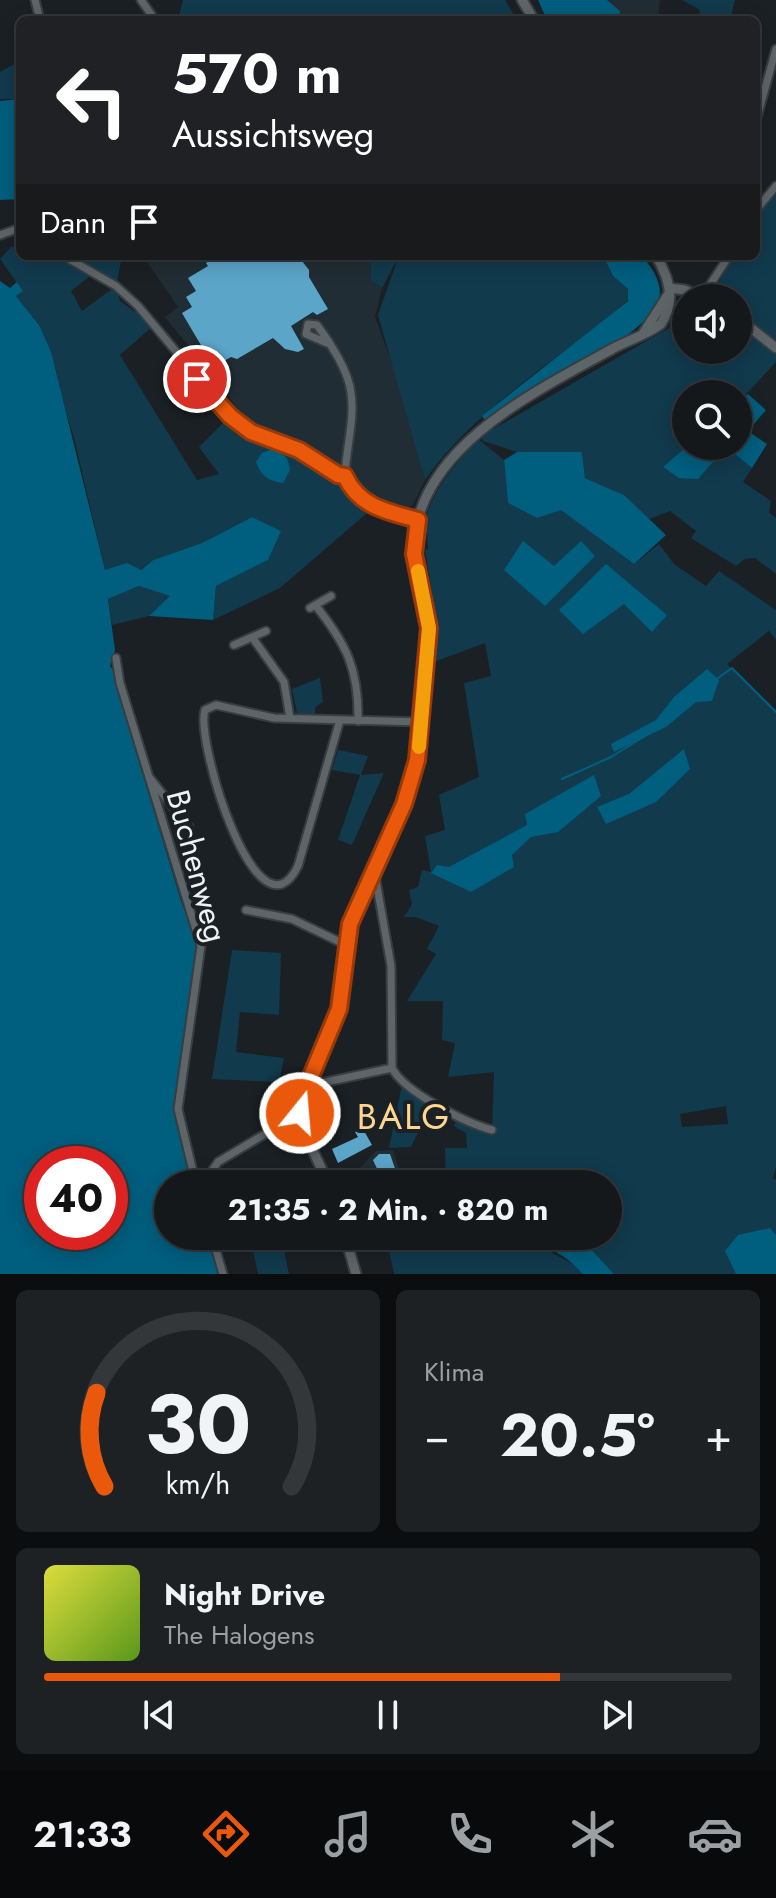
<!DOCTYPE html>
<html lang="de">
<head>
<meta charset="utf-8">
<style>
  body { margin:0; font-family:Jost,sans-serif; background:#1d2124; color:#f1f3f6; height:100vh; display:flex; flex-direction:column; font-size:30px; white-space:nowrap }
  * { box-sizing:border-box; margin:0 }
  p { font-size:26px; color:#9da0a3 }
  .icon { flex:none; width:44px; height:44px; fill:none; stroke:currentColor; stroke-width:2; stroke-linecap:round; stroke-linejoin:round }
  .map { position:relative; height:1274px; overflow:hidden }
  .details { display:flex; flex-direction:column; gap:16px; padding:16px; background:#0b0d0f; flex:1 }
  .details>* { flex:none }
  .top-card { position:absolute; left:16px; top:16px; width:744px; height:244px; border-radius:12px; box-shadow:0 4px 20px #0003,0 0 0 2px #33373a; background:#202124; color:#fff; overflow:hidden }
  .tools { position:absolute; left:672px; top:284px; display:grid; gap:16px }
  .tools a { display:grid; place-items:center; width:80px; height:80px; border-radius:50%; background:#14181b; box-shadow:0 4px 20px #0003,0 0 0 2px #33373a; font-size:40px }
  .speed { position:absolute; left:24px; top:1146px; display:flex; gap:16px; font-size:40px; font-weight:700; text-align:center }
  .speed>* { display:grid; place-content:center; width:104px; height:104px; border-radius:50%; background:#14181b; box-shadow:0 4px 20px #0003,0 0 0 2px #33373a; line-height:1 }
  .speed .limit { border:12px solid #d22; background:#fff; color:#111 }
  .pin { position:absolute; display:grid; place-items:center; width:68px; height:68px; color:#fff; margin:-34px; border:4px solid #fff; border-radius:50%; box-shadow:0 2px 8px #0007 }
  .me { position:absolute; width:88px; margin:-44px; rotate:17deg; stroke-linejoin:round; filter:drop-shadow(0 0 6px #0008) }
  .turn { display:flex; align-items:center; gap:28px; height:168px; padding:0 24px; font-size:36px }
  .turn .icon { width:104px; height:104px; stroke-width:2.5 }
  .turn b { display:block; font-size:56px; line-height:68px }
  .then { display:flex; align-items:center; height:76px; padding:0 24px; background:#0003; gap:16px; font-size:30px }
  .big { font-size:60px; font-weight:700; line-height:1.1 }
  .details .widget { flex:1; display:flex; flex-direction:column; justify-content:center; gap:12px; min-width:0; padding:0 28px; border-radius:12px; background:#1d2124 }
  .details .dial { align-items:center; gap:0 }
  .dial svg { height:208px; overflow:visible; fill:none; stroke:#33373a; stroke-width:7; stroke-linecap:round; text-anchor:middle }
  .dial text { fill:#f1f3f6; stroke:none }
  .song { display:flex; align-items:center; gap:24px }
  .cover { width:96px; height:96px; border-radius:12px; background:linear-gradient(135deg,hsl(60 70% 55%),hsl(90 70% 35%)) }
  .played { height:8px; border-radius:4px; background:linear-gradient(90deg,#ea580c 75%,#33373a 75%) }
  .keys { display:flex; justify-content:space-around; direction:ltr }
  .heat { display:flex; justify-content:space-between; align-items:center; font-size:44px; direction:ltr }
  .details .tiles { flex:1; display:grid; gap:16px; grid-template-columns:1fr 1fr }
  .widget:last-child { grid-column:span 2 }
  .trip { position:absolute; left:154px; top:1170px; width:468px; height:80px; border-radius:40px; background:#14181b; box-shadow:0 4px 20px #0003,0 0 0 2px #33373a; font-weight:700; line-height:80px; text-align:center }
  .tab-bar { display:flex; height:128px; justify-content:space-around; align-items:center; background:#080a0b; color:#9da0a3 }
  .tab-bar .icon { width:56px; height:56px }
  .tab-bar .selected { color:#ea580c }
  .tab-bar b { font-size:36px; color:#f1f3f6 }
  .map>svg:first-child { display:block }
  .built { fill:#212d34 }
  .green { fill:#113a4d; fill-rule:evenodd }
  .forest { fill:#005e7e; fill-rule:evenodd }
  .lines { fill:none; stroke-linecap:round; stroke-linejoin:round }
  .stream { stroke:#025f80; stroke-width:2 }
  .building { fill:#5ba5c9 }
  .minor-casing { stroke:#383d40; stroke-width:11 }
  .tertiary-casing { stroke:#383d40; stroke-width:13 }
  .minor { stroke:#5e6569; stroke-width:7 }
  .tertiary { stroke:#5e6569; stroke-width:9 }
  .route-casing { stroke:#983908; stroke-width:20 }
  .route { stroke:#ea580c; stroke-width:14 }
  .slow { stroke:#f59e0b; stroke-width:14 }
  .labels { text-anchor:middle; stroke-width:8; stroke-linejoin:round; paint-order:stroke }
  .street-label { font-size:32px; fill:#edf2f4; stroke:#1a2024 }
  .quarter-label { font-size:36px; letter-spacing:2px; fill:#fed68f; stroke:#1a2024 }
</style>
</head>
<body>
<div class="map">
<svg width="776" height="1274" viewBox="0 0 776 1274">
  <rect width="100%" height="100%" fill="#1a2024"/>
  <!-- built -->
  <path class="built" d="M607,0H660L658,20H621L619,11Z
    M152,256H370L371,281L382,288L375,317L399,382L425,480L413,505L405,509L386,507L365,497L338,475L276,441L241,415L224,390L165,317L178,307L147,262Z
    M393,1150L404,1183L412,1184H354L352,1176L376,1151Z"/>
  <!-- green -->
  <path class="green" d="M183,0H505L517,20H178Z
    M682,0H735L730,20H699L700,10Z
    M20,61V99H0V72Z
    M776,190V362L738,403V394H686L687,446L663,467L712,463L735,454L752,468L743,482L771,501L769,513L776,518V574L755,558L745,559L736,566L691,538L696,531L670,511L647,520L624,495L585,478L582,452H517L483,441L481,436L669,328L685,302L686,350H738V298H710L734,256H756V213Z
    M12,246L20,251V256H122L116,286L94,273L71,291L82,311L116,286L120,301L154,325L120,355L197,480L219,474L199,447L230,416L251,432L299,450L338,475L337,481L367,513L280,588L213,620L216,586L268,560L280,531L252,517L202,543L153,560L140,570H105L74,438L39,325L16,296L22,290L0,259Z
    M370,256H603L613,276L628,289V300C560,360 478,405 425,480L378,315L398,258L382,288L371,281Z
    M478,439L504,460L508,503L537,518L561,509L634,564L659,544L674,564L706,586L719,571L776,610V640L769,631L727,664L776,710V1167L773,1178L776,1180V1235L770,1228L736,1274H614L579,1236H608V1184H446L445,1148H467L466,1133L454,1126L458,1115L492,1129L494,1072L448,1077L455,1043L442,1040L443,1001H407L436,954L427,949L439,926L416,917H404L412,904L409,890L418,887L422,870L431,872L425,836L445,830L439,795L479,777L464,683L491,676L485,643L434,662L437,624L425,550L428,549L427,534L423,533C427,495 454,466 478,439ZM726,1106L728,1124L682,1127L680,1114Z
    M139,586L171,596L149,616L112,625L108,599Z
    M320,678L323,702L315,707V714L297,713L292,689Z
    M338,750L368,756L361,775L384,773L352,845L338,840L360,775L332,770Z
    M232,950L281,953L279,1015L240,1012L236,1052L284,1058L279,1082L212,1079Z
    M402,1085L432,1104L411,1147L389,1148Z
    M250,1236H281L289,1274H258Z
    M386,1236L522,1237L577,1266L582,1274H394Z"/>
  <!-- forest -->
  <path class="forest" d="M538,0H607L620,11L621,20H547Z
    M20,99V199L0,200V101Z
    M603,256H642C653,269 663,283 659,301C650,333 520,402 487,423L482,416L628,301V289L613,276Z
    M0,281L10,288L17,282L23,291L16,296L39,325L51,352L105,570L127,563L141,570L153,560L202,543L252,517L281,531L268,560L216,586L213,620L149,616L170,596L139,586L108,599L115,650L110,666L115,672L132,739L181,901L198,946L175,1107L193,1184H168V1236H210L223,1274H0ZM42,1164H110V1232H42Z
    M748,394L766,410L748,431L767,444L752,468L735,454L712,463L698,479L679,478L663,467L687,446H738V403Z
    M272,449C285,453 288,457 290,470L283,483C268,481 261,476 256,462L262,453Z
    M517,452H582L585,478L624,495L666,535L634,564L561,510L537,518L508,503L504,460Z
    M523,541L554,566L581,541L595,556L545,606L504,570Z
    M606,564L667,615L652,632L624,604L583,634L559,610Z
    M707,669L719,680L712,701L696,702L666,727L614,752L611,744L656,720L674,697Z
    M684,749L690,769L656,802L606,824L597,807L629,794Z
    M594,775L601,796L558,832L531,837L512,855L514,867L471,892L431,873L437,865L449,867L527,825L525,814Z
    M770,1228L776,1235V1274H736L725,1251L738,1235Z
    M512,1236H579L614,1274H582C569,1255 535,1239 512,1236Z"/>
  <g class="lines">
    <!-- stream -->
    <path class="stream" d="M562,779L611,757L645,736L675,709L732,668L776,712"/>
  </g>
  <!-- building -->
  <path class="building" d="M225,256H298L309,270V277L328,309L317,315L313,312L291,326L304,349L298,352L285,349L273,338L237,359L231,357L224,361L219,353L206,361L200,350L202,347L182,313L192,307L186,297L196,291L188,278L208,266L206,263L215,257L220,259Z
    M363,1129L372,1145L338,1163L332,1149L358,1137L355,1132Z
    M379,1154H390L400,1183L351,1184L379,1173L373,1160Z"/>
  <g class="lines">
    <defs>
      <path id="minor" d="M35,0L40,20
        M141,0L155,20
        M756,121L776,49
        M756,210L776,186
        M0,235L14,230L20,233
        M64,256L116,286L138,306L230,416L251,432L299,450L338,475L345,476C359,507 388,512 418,520
        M702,297L729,256
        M327,343L306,334L308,324L317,325C330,342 349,372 351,393C355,420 346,448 345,476
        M316,606C347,645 359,670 358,721
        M310,608L331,596
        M252,637L284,682L290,718
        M234,645L266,631
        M116,658L120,683L201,946L178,1109L196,1184
        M340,720L298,866C258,947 195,742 205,710L216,705L274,718L422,722
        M149,777L189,827
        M374,869L391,966L392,1068C404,1092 466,1123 492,1130
        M246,910L292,919L346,945
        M307,1086L392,1068
        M203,1184L218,1162L300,1113
        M212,1236L223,1274"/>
      <path id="tertiary" d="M522,0L534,20
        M669,288L685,290L703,298
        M738,318L776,348
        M644,332L668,295
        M328,1184C317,1155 299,1133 302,1101L339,1009L346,945L357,906L410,787L420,742L429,646C430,612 412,577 414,543C420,446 538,390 612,349C628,340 647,335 661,324C676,302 669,277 656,256
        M345,1236L356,1274"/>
    </defs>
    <!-- minor casing -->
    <use href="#minor" class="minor-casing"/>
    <!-- tertiary casing -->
    <use href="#tertiary" class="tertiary-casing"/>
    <!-- minor -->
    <use href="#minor" class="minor"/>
    <!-- tertiary -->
    <use href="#tertiary" class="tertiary"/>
  </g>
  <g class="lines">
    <defs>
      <path id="route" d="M197,379L230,416L251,432L299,450L338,475L345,476C359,507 388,512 418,520L414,554L429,628L417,760L404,804L350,924L339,1009L307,1086L300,1113"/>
    </defs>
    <!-- route casing -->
    <use href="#route" class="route-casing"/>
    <!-- route -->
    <use href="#route" class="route"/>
    <!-- slow -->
    <path class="slow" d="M418,571L429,628L419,747"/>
  </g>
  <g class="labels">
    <!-- street labels -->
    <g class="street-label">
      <text transform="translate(197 866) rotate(75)" y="11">Buchenweg</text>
    </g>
    <!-- quarter labels -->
    <g class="quarter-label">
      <text x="404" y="1129">BALG</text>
    </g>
  </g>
</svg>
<div class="tools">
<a><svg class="icon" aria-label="sound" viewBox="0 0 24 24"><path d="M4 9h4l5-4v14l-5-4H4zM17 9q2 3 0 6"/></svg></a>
<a><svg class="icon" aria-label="search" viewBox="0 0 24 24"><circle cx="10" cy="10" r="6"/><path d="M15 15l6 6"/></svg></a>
</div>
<div class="speed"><div class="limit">40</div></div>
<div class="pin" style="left:197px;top:379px;background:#d93025"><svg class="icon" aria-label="arrive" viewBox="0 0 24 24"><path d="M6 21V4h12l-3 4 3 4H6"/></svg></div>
<svg class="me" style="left:300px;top:1113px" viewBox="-20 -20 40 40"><circle r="17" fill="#ea580c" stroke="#fff" stroke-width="3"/><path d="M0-11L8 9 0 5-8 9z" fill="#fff"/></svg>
<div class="trip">21:35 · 2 Min. · 820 m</div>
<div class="top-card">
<div class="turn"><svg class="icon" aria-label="left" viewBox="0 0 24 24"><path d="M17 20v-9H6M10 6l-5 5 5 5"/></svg><div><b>570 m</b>Aussichtsweg</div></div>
<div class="then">Dann<svg class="icon" aria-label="arrive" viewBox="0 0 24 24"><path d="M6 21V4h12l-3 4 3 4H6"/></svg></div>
</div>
</div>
<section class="details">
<div class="tiles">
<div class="widget dial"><svg viewBox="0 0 100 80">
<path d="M14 69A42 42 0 1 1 86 69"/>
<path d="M14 69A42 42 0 0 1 11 33" stroke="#ea580c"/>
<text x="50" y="56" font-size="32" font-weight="700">30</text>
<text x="50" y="72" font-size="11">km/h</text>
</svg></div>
<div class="widget"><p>Klima</p>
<div class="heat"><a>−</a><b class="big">20.5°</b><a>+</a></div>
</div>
<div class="widget">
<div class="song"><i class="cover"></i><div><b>Night Drive</b><p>The Halogens</p></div></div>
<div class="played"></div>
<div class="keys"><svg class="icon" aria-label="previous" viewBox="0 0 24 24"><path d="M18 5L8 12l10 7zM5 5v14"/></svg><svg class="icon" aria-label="pause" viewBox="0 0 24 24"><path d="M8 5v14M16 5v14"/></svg><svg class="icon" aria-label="next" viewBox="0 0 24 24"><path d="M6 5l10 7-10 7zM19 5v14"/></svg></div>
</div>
</div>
</section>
<nav class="tab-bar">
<b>21:33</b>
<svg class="icon selected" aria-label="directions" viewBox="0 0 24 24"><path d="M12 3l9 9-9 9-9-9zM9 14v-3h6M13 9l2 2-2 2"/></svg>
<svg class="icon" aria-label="music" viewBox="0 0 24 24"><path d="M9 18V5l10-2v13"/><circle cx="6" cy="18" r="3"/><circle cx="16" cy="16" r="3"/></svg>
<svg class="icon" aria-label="phone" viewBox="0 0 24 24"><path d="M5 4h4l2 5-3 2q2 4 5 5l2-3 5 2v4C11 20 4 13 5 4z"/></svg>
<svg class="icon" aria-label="climate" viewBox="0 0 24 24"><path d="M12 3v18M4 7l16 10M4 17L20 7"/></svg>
<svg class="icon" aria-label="car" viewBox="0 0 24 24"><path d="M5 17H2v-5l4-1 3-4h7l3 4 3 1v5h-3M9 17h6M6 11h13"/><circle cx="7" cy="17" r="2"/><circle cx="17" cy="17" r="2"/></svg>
</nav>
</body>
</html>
